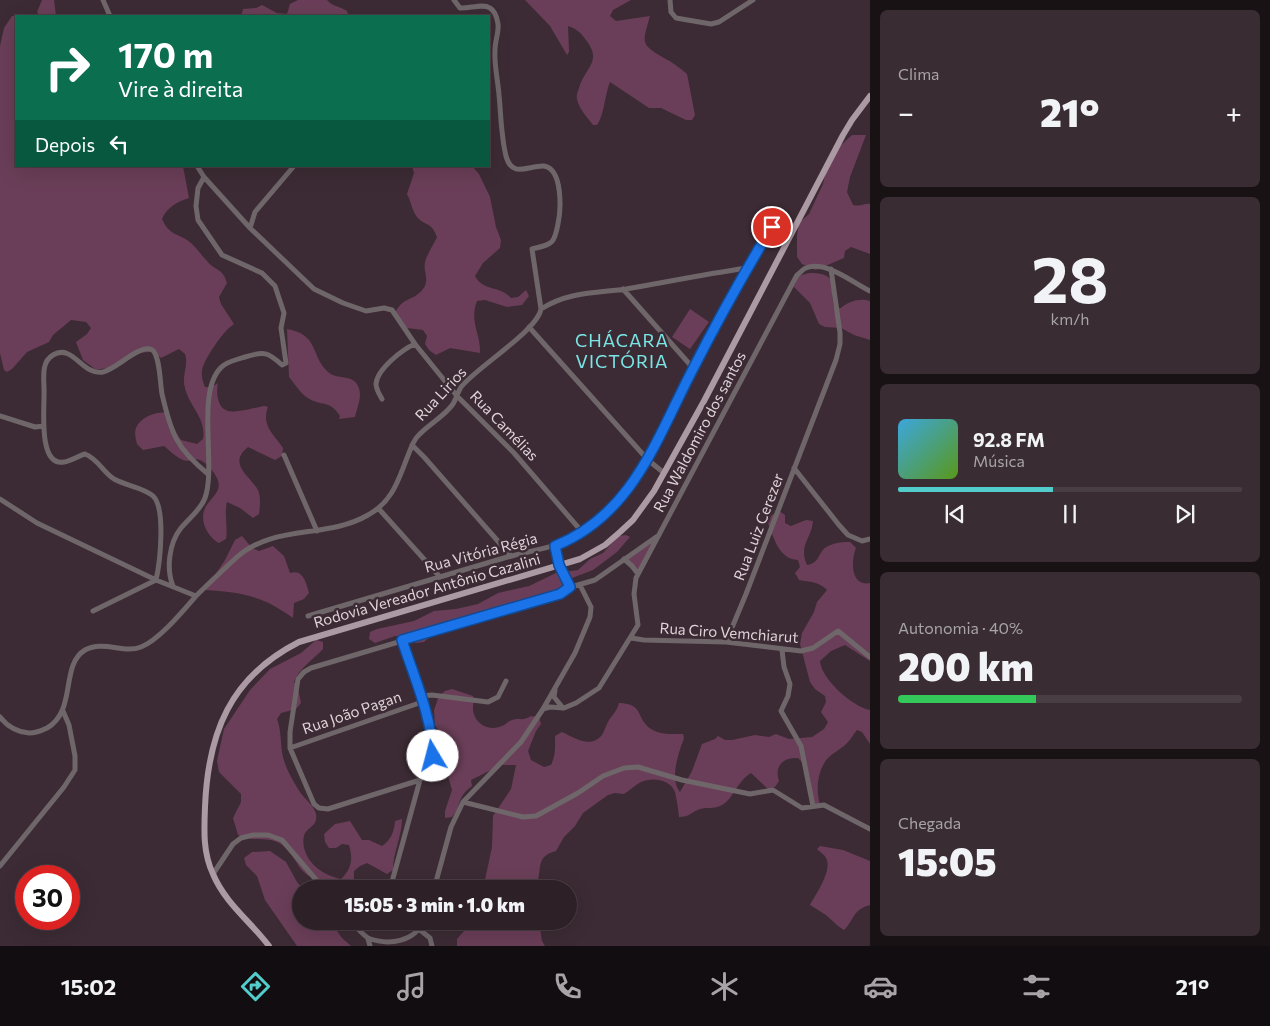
<!DOCTYPE html>
<html lang="pt">
<head>
<meta charset="utf-8">
<style>
  body { margin:0; font-family:Commissioner,sans-serif; background:#392d33; color:#f1f3f6; height:100vh; display:flex; flex-direction:column; font-size:19px; white-space:nowrap }
  * { box-sizing:border-box; margin:0 }
  p { font-size:16px; color:#a7a3a7 }
  .icon { flex:none; width:28px; height:28px; fill:none; stroke:currentColor; stroke-width:2; stroke-linecap:round; stroke-linejoin:round }
  .map { position:relative; flex:1; overflow:hidden }
  .sheet { display:flex; flex-direction:column; gap:10px; padding:10px; background:#191215; width:400px }
  .sheet>* { flex:none }
  .hud { position:absolute; left:15px; top:15px; width:475px; height:152px; border-radius:0px; box-shadow:0 5px 20px #0002,0 0 0 1px #483e44; background:#0b6e4f; color:#fff; overflow:hidden }
  .speed { position:absolute; left:15px; top:865px; display:flex; gap:10px; font-size:25px; font-weight:700; text-align:center }
  .speed>* { display:grid; place-content:center; width:65px; height:65px; border-radius:50%; background:#2d2027; box-shadow:0 5px 20px #0002,0 0 0 1px #483e44; line-height:1 }
  .speed .limit { border:8px solid #d22; background:#fff; color:#111 }
  .pin { position:absolute; display:grid; place-items:center; width:42px; height:42px; color:#fff; margin:-21px; border:2px solid #fff; border-radius:50%; box-shadow:0 1px 5px #0007 }
  .me { position:absolute; width:55px; margin:-28px; rotate:352deg; stroke-linejoin:round; filter:drop-shadow(0 0 4px #0008) }
  .turn { display:flex; align-items:center; gap:18px; height:105px; padding:0 20px; font-size:22px }
  .turn .icon { width:65px; height:65px; stroke-width:2.5 }
  .turn b { display:block; font-size:35px; line-height:42px }
  .then { display:flex; align-items:center; height:48px; padding:0 20px; background:#0003; gap:10px; font-size:19px }
  .big { font-size:38px; font-weight:800; line-height:1.1 }
  .sheet .card { flex:1; display:flex; flex-direction:column; justify-content:center; gap:8px; min-width:0; padding:0 18px; border-radius:8px; background:#392d33 }
  .sheet .dial { align-items:center; gap:0 }
  .dial b { font-size:65px; line-height:1 }
  .song { display:flex; align-items:center; gap:15px }
  .cover { width:60px; height:60px; border-radius:8px; background:linear-gradient(135deg,hsl(200 70% 55%),hsl(90 70% 35%)) }
  .played { height:5px; border-radius:2px; background:linear-gradient(90deg,#52cdcc 45%,#483e44 45%) }
  .keys { display:flex; justify-content:space-around; direction:ltr }
  .heat { display:flex; justify-content:space-between; align-items:center; font-size:28px; direction:ltr }
  .charge { height:8px; border-radius:4px; background:linear-gradient(90deg,#34c759 40%,#483e44 0) }
  .trip { position:absolute; left:292px; top:880px; width:285px; height:50px; border-radius:25px; background:#2d2027; box-shadow:0 5px 20px #0002,0 0 0 1px #483e44; font-weight:800; line-height:50px; text-align:center }
  .menu { display:flex; height:80px; justify-content:space-around; align-items:center; background:#120d10; color:#a7a3a7 }
  .menu .icon { width:35px; height:35px }
  .menu .active { color:#52cdcc }
  .menu b { font-size:22px; color:#f1f3f6 }
  main { display:flex; flex:1; min-height:0 }
  .map>svg:first-child { display:block }
  .green { fill:#6a3e58 }
  .lines { fill:none; stroke-linecap:round; stroke-linejoin:round }
  .minor { stroke:#6f666a; stroke-width:5 }
  .major { stroke:#ab99a3; stroke-width:6 }
  .route-casing { stroke:#114b97; stroke-width:12 }
  .route { stroke:#1a73e8; stroke-width:9 }
  .labels { text-anchor:middle; stroke-width:5; stroke-linejoin:round; paint-order:stroke }
  .street-label { font-size:15px; fill:#dfd3d9; stroke:#3c2b34 }
  .quarter-label { font-size:18px; letter-spacing:1px; fill:#79e5e5; stroke:#3c2b34 }
</style>
</head>
<body>
<main>
<div class="map">
<svg width="870" height="946" viewBox="0 0 870 946">
  <rect width="100%" height="100%" fill="#3c2b34"/>
  <!-- green -->
  <path class="green" d="M42,0H54L56,16H40L37,12Z
    M298,0H327C333,7 340,6 347,11L349,16H241L243,9L256,8L262,5L277,13L287,14L290,4Z
    M525,0H631L613,10L610,16L616,21L650,16C643,42 639,44 664,58C672,62 680,68 687,74L695,115L692,120H686L661,108H649L610,82C605,94 604,116 597,125H593C587,117 579,109 577,99C576,95 578,91 579,88C585,67 603,62 586,40C580,32 577,29 568,26L569,52L567,55L550,26Z
    M12,16H19H16V166H183L189,198C177,202 167,207 162,219C170,237 178,232 191,243C197,248 201,255 207,261C215,271 223,268 227,283L219,297L221,304L234,324C224,330 203,360 202,371C201,376 203,382 205,387H212L218,383C216,392 217,408 228,411C236,413 257,407 265,406L268,407C261,426 274,434 283,448L282,456L275,460L248,447C227,464 250,476 258,490C261,497 260,507 259,514L253,518L240,508L227,502C224,514 228,527 226,539L219,543C209,538 200,523 204,511C208,498 224,493 217,478C213,470 204,459 195,459C192,459 190,461 187,461C179,460 170,451 164,446L143,450L137,444C136,439 134,433 136,428C140,417 158,411 167,413L177,434L181,440L197,444L203,439C207,419 189,406 185,388C181,376 189,366 185,354L179,349L161,358C147,341 123,365 107,368C103,369 98,369 95,369L83,360L76,342L87,334L91,328L86,322L71,320L53,335L49,342L27,352L12,369L7,372L4,370L0,353V46L4,28Z
    M852,135H866L850,177L847,192L853,205C862,207 864,203 870,204V254L851,247L845,251L844,258L816,270L802,264L797,257V235L799,223L809,214L823,184L827,165L839,147Z
    M412,166H472L479,174L490,197L496,227L501,240L500,248L483,263L475,276C484,292 499,285 511,298L518,297L526,290L529,296L522,305L507,307L485,300L477,301C469,322 481,334 480,353L450,348L436,355L429,350L425,344L427,336L423,330L407,328L394,315C402,296 413,302 423,289C430,280 423,272 425,262C427,254 434,244 437,237C431,221 426,227 417,217C412,211 411,201 407,194L414,173Z
    M809,273C842,273 829,289 834,308H841C849,301 860,298 870,301V340L854,335L841,328L825,327L819,324L810,303L794,287L798,276Z
    M690,309L709,322L690,349L672,337Z
    M287,329C319,334 311,357 328,372C337,380 353,374 358,386C363,396 357,407 355,417L339,419L340,416C329,399 322,407 308,398C301,394 294,383 289,377Z
    M779,511L785,515V523L791,526L806,520L813,521C812,538 798,545 807,565C817,563 817,559 822,551C828,543 841,542 850,542L856,548C851,560 850,587 870,583V661L845,645L831,651L820,661C821,679 853,707 870,710V744L862,732L857,730C853,735 849,742 844,746C839,750 833,753 828,758C817,770 815,793 821,807L813,805L809,798C812,781 811,770 798,758C783,757 774,766 779,781L775,787L768,789L751,773C736,782 733,801 720,806C713,809 707,807 700,809C691,812 690,817 679,817C678,809 677,800 675,792C670,779 652,777 641,782C635,785 629,791 624,794L615,793L608,795L583,813L575,826L564,837L556,851C533,857 544,871 535,889H483L492,847L493,816L511,789L516,765H501L471,780L472,786C456,798 462,805 452,817L445,818V811L452,790L441,753L442,738L435,725L434,710L439,696L445,691L452,689L473,696C474,700 473,704 473,708C473,723 488,732 502,726C506,725 508,721 512,720C520,717 522,722 531,716L539,717L541,724L536,731L528,751L531,760L544,767L551,765C556,755 555,747 555,736L562,732C575,738 590,749 602,735C605,730 606,725 609,720C613,714 617,711 619,703C645,704 635,718 651,729C660,735 673,734 683,734L684,738C679,752 669,779 680,792L692,771L702,744L715,739L718,736L725,740H732L755,735L769,737L776,734L789,739L812,737L824,729L828,722L821,712L826,702L825,696L815,689L810,682L800,644L802,633L814,612L817,602L827,590C818,581 810,582 799,580L795,573L800,567L798,560C778,559 774,537 767,521L772,515Z
    M626,535L630,537L617,552L593,570L572,578L548,597L527,603L504,605L469,615L435,632L424,642L416,643L403,636H395L375,643L369,639L370,632L377,629L414,621L434,611L456,609L478,604L498,593L529,586L556,573L578,570L590,559L603,553L618,536Z
    M242,536L252,548L259,551L273,546L284,556L290,573C303,569 306,582 309,593L304,599L294,603L293,618C262,596 242,592 205,590L225,560L235,540Z
    M655,540L638,571L627,560Z
    M316,640L323,642V649C313,660 299,668 294,682L298,688L301,703L296,709L281,713L277,719C282,732 280,745 283,757C286,769 292,779 298,789C303,798 314,805 316,814C318,825 310,826 305,833C303,837 303,843 304,848C309,866 324,875 341,879C352,868 353,859 349,845L342,844L336,848H329L325,842L324,834L335,824L350,821L362,840H369L382,846C391,840 394,832 395,821L402,819C402,836 393,852 393,870L387,874L367,863L360,866L354,871V889H317L320,881C316,879 309,877 306,874C294,864 292,848 277,842C265,837 249,842 238,835L233,818L241,802V794L219,772L217,761L224,729L250,690L270,669L301,653Z
    M820,846L843,850L870,861V905C852,910 855,919 844,930L838,926L826,915L810,905C816,894 833,870 826,858C825,855 820,852 817,849Z
    M270,851L286,862L297,882L303,889H301V921H330L342,938L351,946H297L265,900L257,876L246,865L244,858L252,852Z
    M473,921H539L542,941L545,946H457V939Z"/>
  <g class="lines">
    <!-- minor -->
    <path class="minor" d="M103,0L110,16
      M670,0L671,12L676,18L711,24L719,22L753,0
      M197,166L204,177L250,228L314,289L343,303L366,311L384,308L392,310L415,344L457,396L514,453L583,533
      M250,228L255,212L294,166
      M623,289L693,368
      M541,309C568,292 595,293 626,289C666,282 706,274 747,268
      M529,327L648,460L664,473
      M382,399C379,394 376,389 376,384C377,369 403,349 415,344
      M0,416L35,427L44,426
      M412,445L424,457L511,556
      M284,455L317,531
      M794,468L839,525L848,535L862,541L870,539
      M0,499L37,523L156,580L196,596
      M379,509L440,577
      M555,546L559,565L571,587
      M624,559L632,566L638,574
      M173,586C166,569 169,543 181,528C189,518 200,511 205,498C217,465 194,387 224,365C230,361 238,359 245,357C264,351 268,352 282,365L286,363L281,328L284,313L275,286L262,273L222,255L198,220L196,206L198,188L204,177
      M93,611L156,580C160,563 166,508 153,496C143,487 126,486 114,479C103,472 98,459 85,454C78,456 71,461 64,462C37,467 45,405 44,389C44,378 41,362 53,355C73,343 82,376 103,372C116,369 138,346 150,349C160,350 160,384 162,394C171,433 176,448 208,474
      M308,616C374,596 439,577 504,558C531,550 559,548 583,533C639,498 664,424 693,368C720,316 749,264 780,213
      M631,638L644,640L726,642L801,651L813,648L838,631L870,657
      M726,642L746,594L836,360L840,344V333L831,269
      M782,650L784,667L790,684L788,696L781,711L801,746L813,806
      M555,690L554,697L563,708
      M421,696L432,695L488,702L498,697L506,681
      M543,709L550,707L564,708L576,703L599,688L638,625L634,594L636,578L797,275C800,273 803,269 806,268C826,260 853,283 870,291
      M0,717C7,726 17,732 29,733C35,733 41,731 47,728C77,711 60,665 85,650C104,640 124,654 141,647C159,640 183,611 196,596C209,583 223,570 237,557C274,524 327,539 368,515C392,502 398,481 407,458C410,451 412,443 417,437C427,425 444,417 453,404C456,399 458,392 461,387C477,367 537,331 541,309L532,249C552,244 554,245 558,224C561,210 563,169 544,166C529,165 512,179 506,156C501,136 501,115 499,95C498,81 494,65 495,50C495,41 499,32 498,24C497,17 495,11 490,8C483,3 469,9 460,8L454,0
      M290,748L422,702
      M420,780L328,809L319,808L314,804L290,748V732L298,679L304,672L311,668L560,594L571,587L595,580L659,535
      M463,802L523,817L536,816L578,793L603,776L624,768L638,767L682,780L750,794L773,790L802,808L824,805L870,829
      M0,866L64,787L75,770V756L69,725L63,711
      M213,874L233,844L241,838L253,835H268L282,840L324,889
      M390,889L420,780L431,764L433,756V742L422,702L402,640
      M434,889L451,827L463,802L521,742L543,709L575,653L590,617L591,607L580,585
      M351,921C356,927 362,934 368,938C389,946 414,942 424,921
      M420,930L430,938L432,946
      M368,939L370,946"/>
    <!-- major -->
    <path class="major" d="M269,946C251,922 225,903 213,874C203,853 204,831 205,807C208,733 230,677 299,642L580,559L605,545L620,532L633,520L654,491L704,401L843,135L852,120L870,96"/>
  </g>
  <g class="lines">
    <defs>
      <path id="route" d="M433,756C432,717 414,677 402,640L560,594L570,587L559,565L555,546C634,514 657,437 694,367C718,320 744,273 772,227"/>
    </defs>
    <!-- route casing -->
    <use href="#route" class="route-casing"/>
    <!-- route -->
    <use href="#route" class="route"/>
  </g>
  <g class="labels">
    <!-- street labels -->
    <g class="street-label">
      <text transform="translate(441 394) rotate(-47)" y="5">Rua Lirios</text>
      <text transform="translate(504 426) rotate(46)" y="5">Rua Camélias</text>
      <text transform="translate(700 432) rotate(-62)" y="5">Rua Waldomiro dos santos</text>
      <text transform="translate(759 527) rotate(-69)" y="5">Rua Luiz Cerezer</text>
      <text transform="translate(481 553) rotate(-15)" y="5">Rua Vitória Régia</text>
      <text transform="translate(427 591) rotate(-16)" y="5">Rodovia Vereador Antônio Cazalini</text>
      <text transform="translate(729 633) rotate(4)" y="5">Rua Ciro Vemchiarut</text>
      <text transform="translate(352 713) rotate(-19)" y="5">Rua João Pagan</text>
    </g>
    <!-- quarter labels -->
    <g class="quarter-label">
      <text x="622" y="347">CHÁCARA<tspan x="622" dy="21">VICTÓRIA</tspan></text>
    </g>
  </g>
</svg>
<div class="speed"><div class="limit">30</div></div>
<div class="pin" style="left:772px;top:227px;background:#d93025"><svg class="icon" aria-label="arrive" viewBox="0 0 24 24"><path d="M6 21V4h12l-3 4 3 4H6"/></svg></div>
<svg class="me" style="left:433px;top:756px" viewBox="-20 -20 40 40"><circle r="19" fill="#fff"/><path d="M0-13L10 11 0 6-10 11z" fill="#1a73e8"/></svg>
<div class="trip">15:05 · 3 min · 1.0 km</div>
<div class="hud">
<div class="turn"><svg class="icon" aria-label="right" viewBox="0 0 24 24"><path d="M7 20v-9h11M14 6l5 5-5 5"/></svg><div><b>170 m</b>Vire à direita</div></div>
<div class="then">Depois<svg class="icon" aria-label="left" viewBox="0 0 24 24"><path d="M17 20v-9H6M10 6l-5 5 5 5"/></svg></div>
</div>
</div>
<section class="sheet">
<div class="card"><p>Clima</p>
<div class="heat"><a>−</a><b class="big">21°</b><a>+</a></div>
</div>
<div class="card dial"><b>28</b><p>km/h</p></div>
<div class="card">
<div class="song"><i class="cover"></i><div><b>92.8 FM</b><p>Música</p></div></div>
<div class="played"></div>
<div class="keys"><svg class="icon" aria-label="previous" viewBox="0 0 24 24"><path d="M18 5L8 12l10 7zM5 5v14"/></svg><svg class="icon" aria-label="pause" viewBox="0 0 24 24"><path d="M8 5v14M16 5v14"/></svg><svg class="icon" aria-label="next" viewBox="0 0 24 24"><path d="M6 5l10 7-10 7zM19 5v14"/></svg></div>
</div>
<div class="card"><p>Autonomia · 40%</p><b class="big">200 km</b><div class="charge"></div></div>
<div class="card"><p>Chegada</p><b class="big">15:05</b></div>
</section>
</main>
<nav class="menu">
<b>15:02</b>
<svg class="icon active" aria-label="directions" viewBox="0 0 24 24"><path d="M12 3l9 9-9 9-9-9zM9 14v-3h6M13 9l2 2-2 2"/></svg>
<svg class="icon" aria-label="music" viewBox="0 0 24 24"><path d="M9 18V5l10-2v13"/><circle cx="6" cy="18" r="3"/><circle cx="16" cy="16" r="3"/></svg>
<svg class="icon" aria-label="phone" viewBox="0 0 24 24"><path d="M5 4h4l2 5-3 2q2 4 5 5l2-3 5 2v4C11 20 4 13 5 4z"/></svg>
<svg class="icon" aria-label="climate" viewBox="0 0 24 24"><path d="M12 3v18M4 7l16 10M4 17L20 7"/></svg>
<svg class="icon" aria-label="car" viewBox="0 0 24 24"><path d="M5 17H2v-5l4-1 3-4h7l3 4 3 1v5h-3M9 17h6M6 11h13"/><circle cx="7" cy="17" r="2"/><circle cx="17" cy="17" r="2"/></svg>
<svg class="icon" aria-label="filters" viewBox="0 0 24 24"><path d="M4 7h16M4 17h16"/><circle cx="9" cy="7" r="2"/><circle cx="15" cy="17" r="2"/></svg>
<b>21°</b>
</nav>
</body>
</html>
